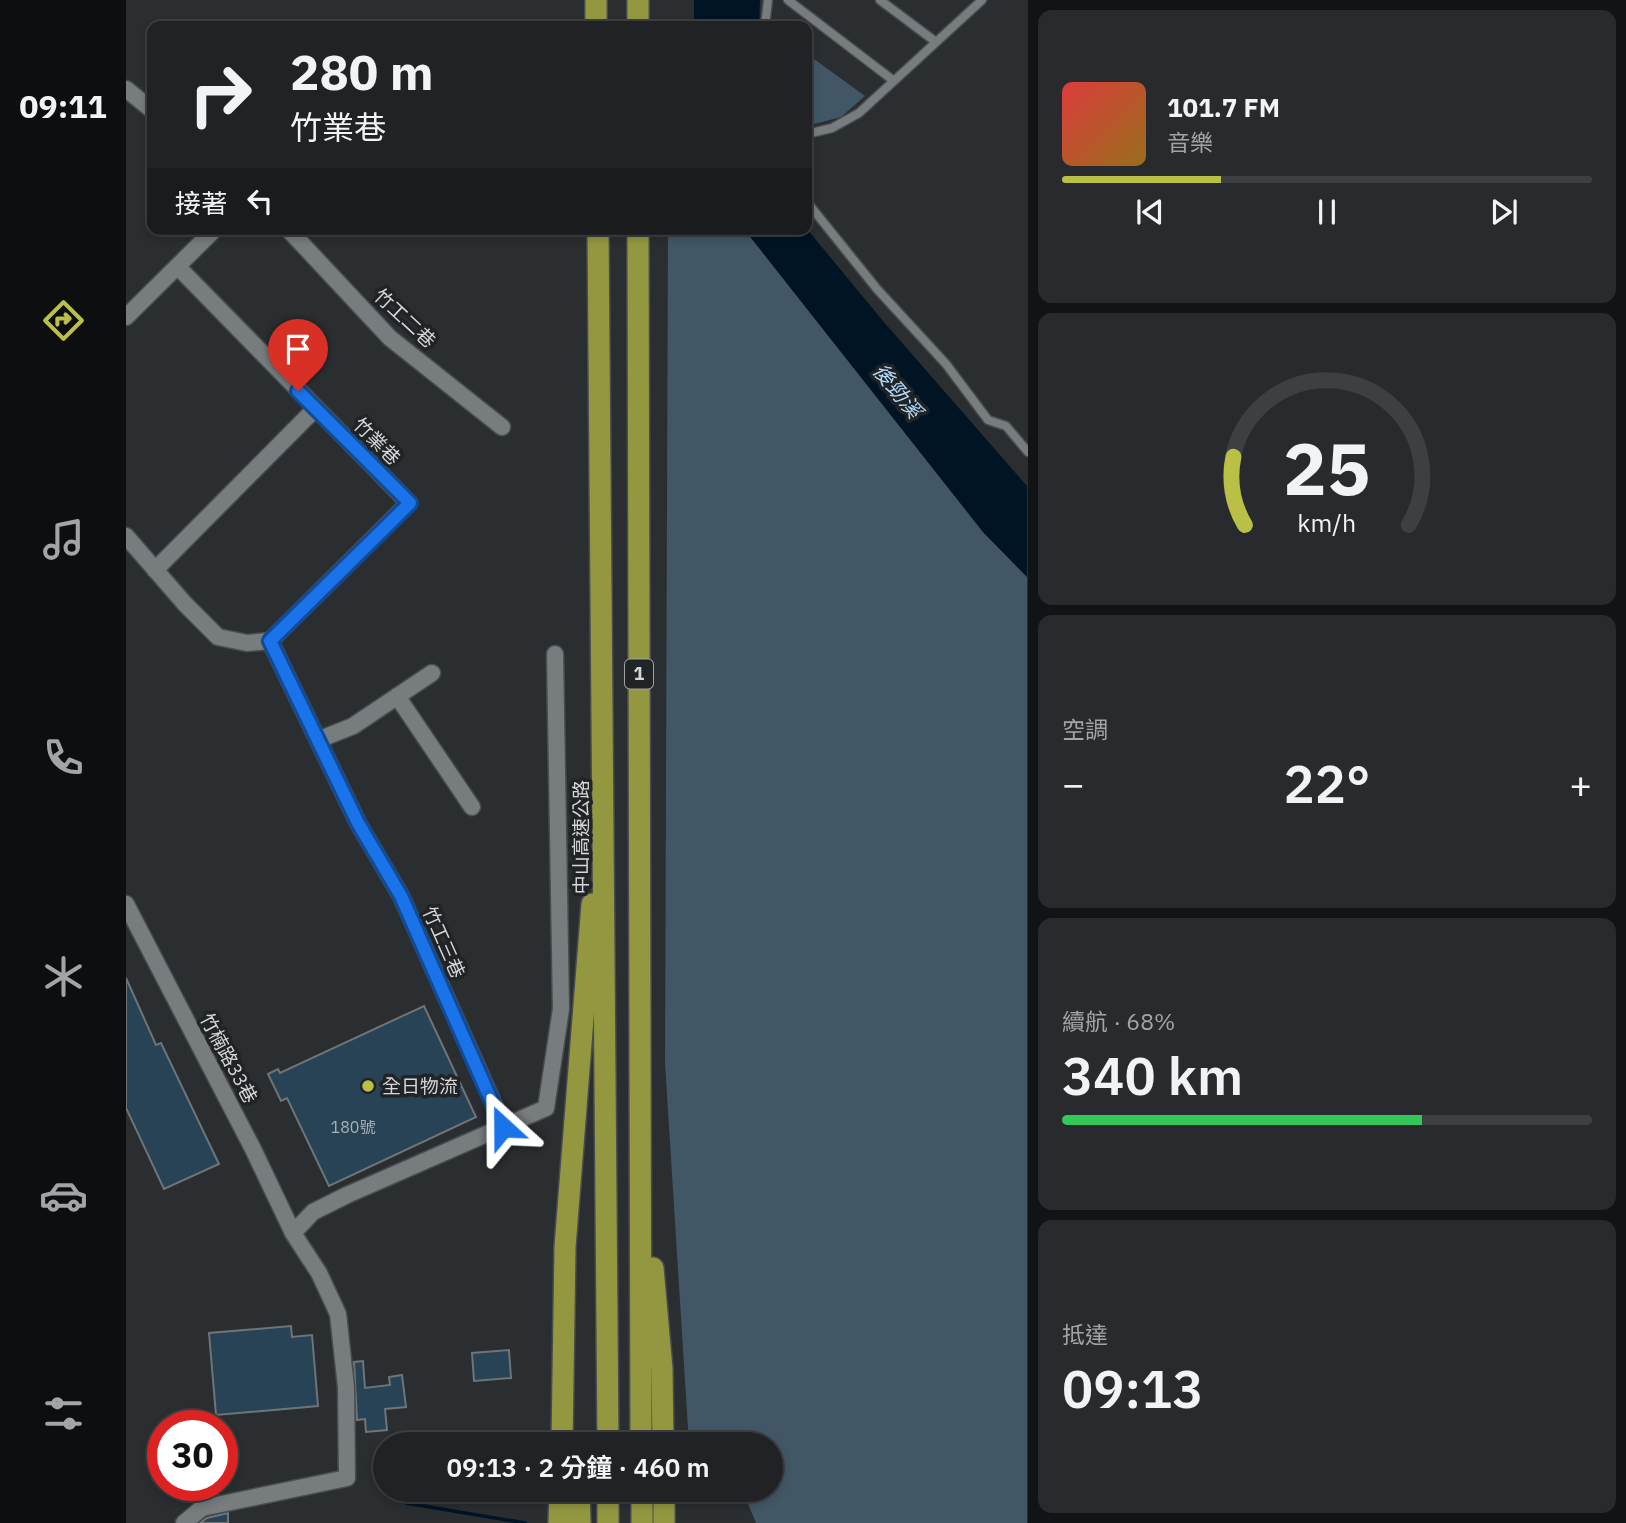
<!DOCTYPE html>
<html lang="zh-TW">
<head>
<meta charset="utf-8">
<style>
  body { margin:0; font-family:"IBM Plex Sans","Noto Sans TC",sans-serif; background:#282a2d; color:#f1f3f6; height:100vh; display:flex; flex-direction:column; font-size:26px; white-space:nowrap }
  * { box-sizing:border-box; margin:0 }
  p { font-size:23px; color:#a2a4a7 }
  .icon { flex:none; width:38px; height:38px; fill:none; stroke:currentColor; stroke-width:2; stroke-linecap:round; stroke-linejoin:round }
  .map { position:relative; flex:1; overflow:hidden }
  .details { display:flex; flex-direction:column; gap:10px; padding:10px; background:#121314; width:598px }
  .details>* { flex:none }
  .guide { position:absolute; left:21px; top:21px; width:665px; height:214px; border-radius:14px; box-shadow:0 4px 10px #0003,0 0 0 2px #3d3f42; background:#202225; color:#f1f3f6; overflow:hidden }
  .speed { position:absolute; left:21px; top:1410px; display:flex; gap:14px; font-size:35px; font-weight:700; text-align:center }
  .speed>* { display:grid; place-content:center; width:91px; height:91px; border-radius:50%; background:#202225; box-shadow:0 4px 10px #0003,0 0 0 2px #3d3f42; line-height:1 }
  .speed .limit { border:10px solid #d22; background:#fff; color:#111 }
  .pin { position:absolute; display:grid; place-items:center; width:60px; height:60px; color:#fff; margin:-72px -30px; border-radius:50% 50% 50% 0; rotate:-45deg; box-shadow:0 0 7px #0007 }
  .pin .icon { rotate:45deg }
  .me { position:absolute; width:77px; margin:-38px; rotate:336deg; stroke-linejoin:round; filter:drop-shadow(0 0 5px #0008) }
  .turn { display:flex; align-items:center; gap:24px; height:147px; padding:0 28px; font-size:32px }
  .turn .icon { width:91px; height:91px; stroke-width:2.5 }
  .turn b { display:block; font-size:49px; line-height:60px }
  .then { display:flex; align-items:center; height:66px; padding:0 28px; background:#0003; gap:14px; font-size:26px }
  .big { font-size:52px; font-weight:600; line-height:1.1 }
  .details .tile { flex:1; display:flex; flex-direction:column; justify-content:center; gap:10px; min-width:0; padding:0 24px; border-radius:14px; background:#282a2d }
  .details .dial { align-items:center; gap:0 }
  .dial svg { height:182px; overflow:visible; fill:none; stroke:#3d3f42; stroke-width:7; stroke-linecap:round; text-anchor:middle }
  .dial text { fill:#f1f3f6; stroke:none }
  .song { display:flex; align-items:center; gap:21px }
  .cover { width:84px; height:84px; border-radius:10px; background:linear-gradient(135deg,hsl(0 70% 55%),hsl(40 70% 35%)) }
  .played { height:7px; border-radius:4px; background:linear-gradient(90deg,#bac045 30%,#3d3f42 30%) }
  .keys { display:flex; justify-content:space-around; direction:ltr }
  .heat { display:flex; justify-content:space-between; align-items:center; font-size:38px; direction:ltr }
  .charge { height:10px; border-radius:5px; background:linear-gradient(90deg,#34c759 68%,#3d3f42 0) }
  .trip { position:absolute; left:247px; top:1432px; width:410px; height:70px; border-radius:35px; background:#202225; box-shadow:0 4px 10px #0003,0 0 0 2px #3d3f42; font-weight:600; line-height:70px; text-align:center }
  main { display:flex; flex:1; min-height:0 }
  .menu { display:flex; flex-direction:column; width:126px; justify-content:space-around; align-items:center; background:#0d0e0f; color:#a2a4a7 }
  .menu .icon { width:49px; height:49px }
  .menu .active { color:#bac045 }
  .menu b { font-size:32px; color:#f1f3f6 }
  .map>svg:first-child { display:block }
  .green { fill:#425765 }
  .water { fill:#001424 }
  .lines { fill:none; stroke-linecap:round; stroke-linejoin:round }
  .stream { stroke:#001424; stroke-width:3.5 }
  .building { fill:#274355; stroke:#6f7477; stroke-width:2 }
  .service-casing { stroke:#494c4f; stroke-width:11 }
  .minor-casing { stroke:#494c4f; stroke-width:19 }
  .motorway-casing { stroke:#494c4f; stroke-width:24 }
  .service { stroke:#777c7f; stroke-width:8 }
  .minor { stroke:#777c7f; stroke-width:16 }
  .motorway { stroke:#939840; stroke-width:21 }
  .route-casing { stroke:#114b97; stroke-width:18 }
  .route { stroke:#1a73e8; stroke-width:12 }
  .poi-dot { fill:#bac045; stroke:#202427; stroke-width:2.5 }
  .labels { text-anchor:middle; stroke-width:7; stroke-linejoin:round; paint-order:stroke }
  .number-label { font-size:16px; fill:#aab2b8 }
  .shield { fill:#202427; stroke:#9fa1a4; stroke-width:2 }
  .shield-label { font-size:18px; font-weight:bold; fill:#d5d7d9 }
  .street-label { font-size:19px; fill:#d5d7d9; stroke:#202427 }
  .poi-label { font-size:19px; fill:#d5d7d9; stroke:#202427; text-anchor:start }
  .water-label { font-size:21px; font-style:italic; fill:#b0daf8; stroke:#202427 }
</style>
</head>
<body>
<main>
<nav class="menu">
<b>09:11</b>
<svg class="icon active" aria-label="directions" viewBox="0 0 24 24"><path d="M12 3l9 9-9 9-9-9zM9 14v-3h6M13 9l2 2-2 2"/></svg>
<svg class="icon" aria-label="music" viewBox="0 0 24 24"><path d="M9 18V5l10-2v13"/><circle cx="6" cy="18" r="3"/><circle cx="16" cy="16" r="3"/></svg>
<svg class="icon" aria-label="phone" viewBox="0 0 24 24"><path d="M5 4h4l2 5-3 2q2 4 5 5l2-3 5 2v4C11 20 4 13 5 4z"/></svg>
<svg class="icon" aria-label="climate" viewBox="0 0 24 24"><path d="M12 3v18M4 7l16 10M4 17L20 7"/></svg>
<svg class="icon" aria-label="car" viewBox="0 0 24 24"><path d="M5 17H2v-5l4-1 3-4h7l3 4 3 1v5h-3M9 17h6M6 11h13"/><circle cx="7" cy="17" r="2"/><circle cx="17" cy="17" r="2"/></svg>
<svg class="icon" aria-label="filters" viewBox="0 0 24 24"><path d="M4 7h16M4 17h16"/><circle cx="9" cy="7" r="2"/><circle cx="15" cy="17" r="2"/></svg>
</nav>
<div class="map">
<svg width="902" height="1523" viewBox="0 0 902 1523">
  <rect width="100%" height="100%" fill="#2a2e31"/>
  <!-- green -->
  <path class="green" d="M681,54L739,96L715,117L681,126Z
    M542,229H618L857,532L901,577V1523H630L620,1499L566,1495V1489H644V1444H563L539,1063Z"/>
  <!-- water -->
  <path class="water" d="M568,0H634L633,26H568Z
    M618,229H681L757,321L901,486V577L857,532Z"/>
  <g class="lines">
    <!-- stream -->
    <path class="stream" d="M280,1503L399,1523"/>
  </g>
  <!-- building -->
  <path class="building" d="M0,978L30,1045L35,1043L93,1164L38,1189L0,1108Z
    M298,1006L350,1117L203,1186L161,1098L155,1101L142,1074L152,1069L154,1073Z
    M165,1326L166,1337L186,1335L192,1406L90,1415L83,1333Z
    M383,1350L385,1378L348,1381L346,1353Z
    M237,1361L239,1388L264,1385L263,1377L276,1375L280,1407L259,1409L261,1430L240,1432L239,1419L231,1420L228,1362Z
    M102,1513V1523H74L81,1518Z"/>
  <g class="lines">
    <defs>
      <path id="service" d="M662,0L768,81
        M754,0L810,42
        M639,26L642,0
        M681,134L706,128L733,113L856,0
        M681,202L751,289L820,364L862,420L880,426L902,452"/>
      <path id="minor" d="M0,89L26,110
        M162,229L264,338L376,427
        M52,267L283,503L144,641
        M0,317L89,229
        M0,536L59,604L92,637L121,643L144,641
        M29,570L189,409
        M144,641L232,823L275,896L378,1127
        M271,696L346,807
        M192,740L227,726L306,673
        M0,904L127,1149L167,1233
        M58,1523L76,1508L221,1478L220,1387L212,1314L193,1273L167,1233L187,1212L221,1195L420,1108L435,1009L429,654"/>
      <path id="motorway" d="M470,0V26
        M512,0V26
        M472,229L482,1444
        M512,229L515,1444
        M527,1268L536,1369L537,1444
        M436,1444L439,1247L466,904
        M453,1489L454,1523
        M482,1489V1523
        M516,1489V1523
        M538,1489V1523
        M433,1523L434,1489"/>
    </defs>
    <!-- service casing -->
    <use href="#service" class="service-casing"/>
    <!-- minor casing -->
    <use href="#minor" class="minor-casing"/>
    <!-- motorway casing -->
    <use href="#motorway" class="motorway-casing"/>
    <!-- service -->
    <use href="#service" class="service"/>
    <!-- minor -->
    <use href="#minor" class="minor"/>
    <!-- motorway -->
    <use href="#motorway" class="motorway"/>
  </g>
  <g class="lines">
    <defs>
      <path id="route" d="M172,391L284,503L144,641L232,823L275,896L377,1127"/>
    </defs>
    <!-- route casing -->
    <use href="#route" class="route-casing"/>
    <!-- route -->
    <use href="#route" class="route"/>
  </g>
  <!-- markers -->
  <circle class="poi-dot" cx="242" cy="1086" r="7"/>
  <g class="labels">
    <!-- number labels -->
    <g class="number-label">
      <text x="227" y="1133">180號</text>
    </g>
    <!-- shield labels -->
    <rect class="shield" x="499" y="659.5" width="28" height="29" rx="5"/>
    <g class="shield-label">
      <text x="513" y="680">1</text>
    </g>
    <!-- street labels -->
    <g class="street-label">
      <text transform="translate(279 318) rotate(43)" y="7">竹工二巷</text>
      <text transform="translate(251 441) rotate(45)" y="7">竹業巷</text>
      <text transform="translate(455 837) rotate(-90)" y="7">中山高速公路</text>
      <text transform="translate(318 942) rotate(66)" y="7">竹工三巷</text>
      <text transform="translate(103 1058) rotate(62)" y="7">竹楠路33巷</text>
    </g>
    <!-- poi labels -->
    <g class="poi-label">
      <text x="256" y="1093">全日物流</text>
    </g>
    <!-- water labels -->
    <g class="water-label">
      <text transform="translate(771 391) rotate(51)" y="7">後勁溪</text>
    </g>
  </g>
</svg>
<div class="speed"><div class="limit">30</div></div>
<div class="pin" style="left:172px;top:391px;background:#d93025"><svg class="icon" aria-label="arrive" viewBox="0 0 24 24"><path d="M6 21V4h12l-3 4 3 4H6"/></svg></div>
<svg class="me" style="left:377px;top:1127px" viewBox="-20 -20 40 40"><path d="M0-17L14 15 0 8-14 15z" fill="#1a73e8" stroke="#fff" stroke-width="4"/></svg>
<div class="trip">09:13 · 2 分鐘 · 460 m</div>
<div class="guide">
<div class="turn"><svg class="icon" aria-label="right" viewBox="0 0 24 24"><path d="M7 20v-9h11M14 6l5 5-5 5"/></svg><div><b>280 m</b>竹業巷</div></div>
<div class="then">接著<svg class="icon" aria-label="left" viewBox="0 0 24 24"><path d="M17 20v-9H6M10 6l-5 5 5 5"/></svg></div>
</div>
</div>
<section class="details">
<div class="tile">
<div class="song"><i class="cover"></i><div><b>101.7 FM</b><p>音樂</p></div></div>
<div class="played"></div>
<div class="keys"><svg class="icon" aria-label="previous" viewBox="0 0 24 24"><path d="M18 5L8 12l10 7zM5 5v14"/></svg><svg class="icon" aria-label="pause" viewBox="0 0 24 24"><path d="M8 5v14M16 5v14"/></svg><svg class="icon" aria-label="next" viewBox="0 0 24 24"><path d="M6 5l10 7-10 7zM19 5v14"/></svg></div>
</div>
<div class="tile dial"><svg viewBox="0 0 100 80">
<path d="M14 69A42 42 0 1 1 86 69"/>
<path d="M14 69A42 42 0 0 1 9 39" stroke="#bac045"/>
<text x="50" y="56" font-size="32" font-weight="700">25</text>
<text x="50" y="72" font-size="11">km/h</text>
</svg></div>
<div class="tile"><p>空調</p>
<div class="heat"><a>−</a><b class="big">22°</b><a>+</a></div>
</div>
<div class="tile"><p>續航 · 68%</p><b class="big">340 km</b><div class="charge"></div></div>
<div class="tile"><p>抵達</p><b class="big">09:13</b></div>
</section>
</main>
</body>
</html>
